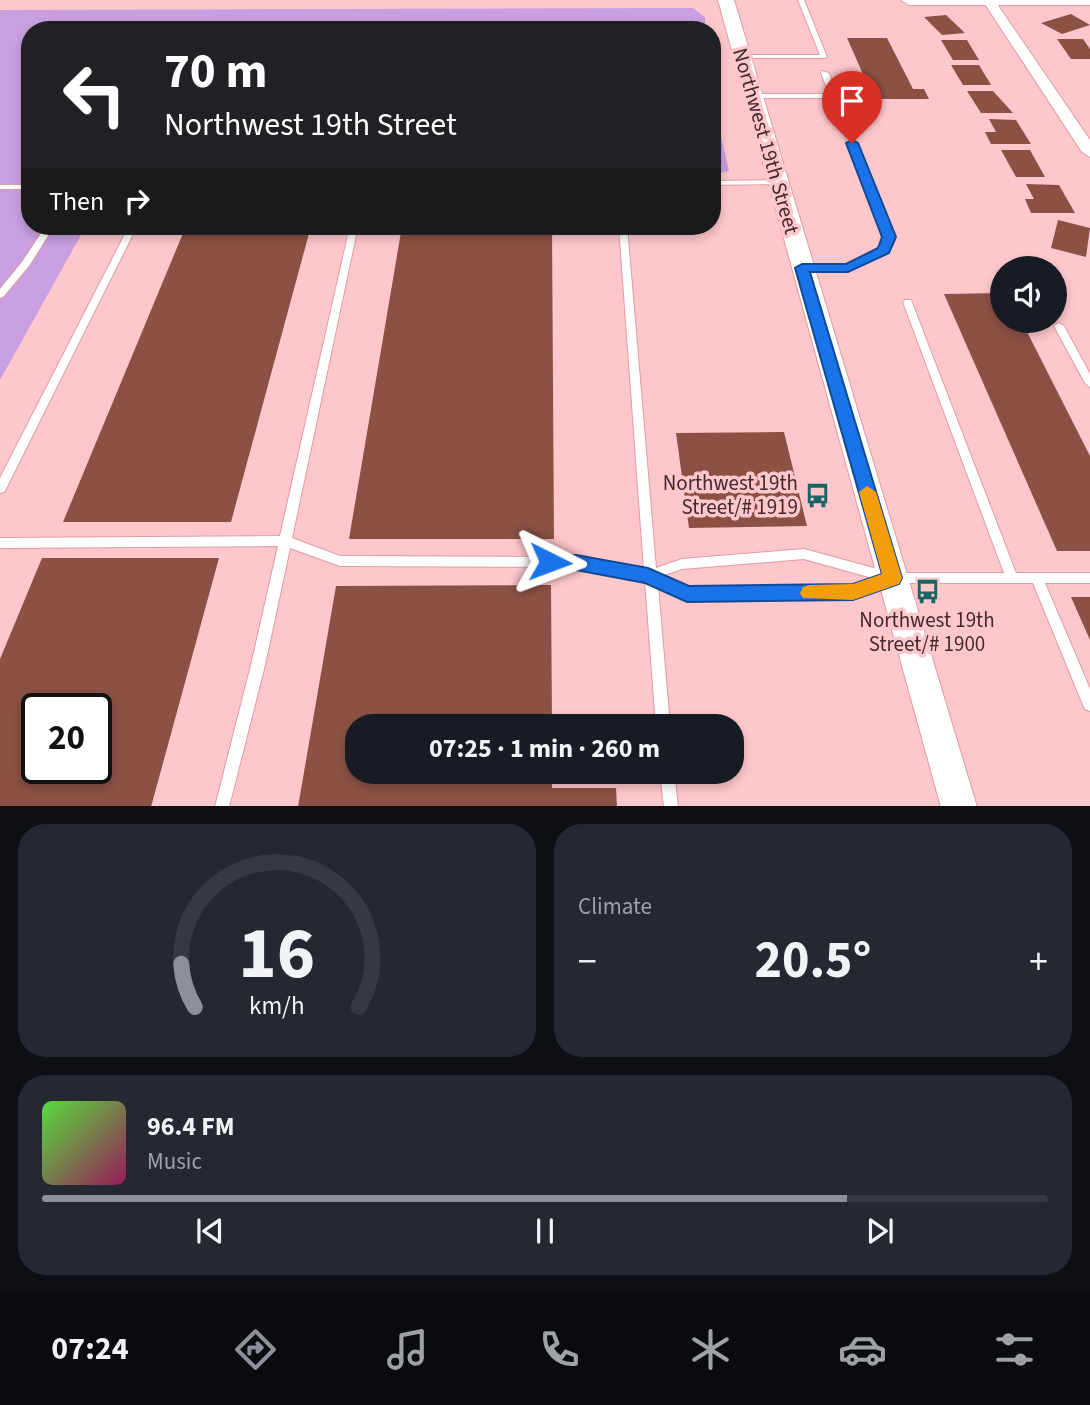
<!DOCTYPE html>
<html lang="en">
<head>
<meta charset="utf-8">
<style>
  body { margin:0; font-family:"Source Sans 3",sans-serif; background:#242831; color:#f1f3f6; height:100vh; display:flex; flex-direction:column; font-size:26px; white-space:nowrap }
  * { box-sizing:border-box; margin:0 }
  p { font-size:23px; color:#9ea1a6 }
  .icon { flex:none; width:38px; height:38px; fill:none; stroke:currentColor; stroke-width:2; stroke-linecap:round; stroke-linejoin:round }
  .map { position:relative; height:806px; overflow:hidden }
  .sheet { display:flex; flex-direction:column; gap:18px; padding:18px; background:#0d0f14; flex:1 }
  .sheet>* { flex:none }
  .top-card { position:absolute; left:21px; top:21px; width:700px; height:214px; border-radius:28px; box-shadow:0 4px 10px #0003; background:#202124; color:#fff; overflow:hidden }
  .controls { position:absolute; left:990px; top:256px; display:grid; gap:14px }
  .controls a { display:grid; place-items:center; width:77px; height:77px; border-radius:50%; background:#171b24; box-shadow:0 4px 10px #0003; font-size:35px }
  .speed { position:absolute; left:21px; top:693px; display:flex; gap:14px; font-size:35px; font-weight:700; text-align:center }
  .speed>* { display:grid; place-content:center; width:91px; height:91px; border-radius:50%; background:#171b24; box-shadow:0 4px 10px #0003; line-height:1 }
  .speed .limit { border:4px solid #111; border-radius:10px; background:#fff; color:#111 }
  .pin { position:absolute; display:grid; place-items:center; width:60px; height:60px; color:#fff; margin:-72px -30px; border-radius:50% 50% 50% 0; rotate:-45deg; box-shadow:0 0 7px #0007 }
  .pin .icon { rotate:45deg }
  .me { position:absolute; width:77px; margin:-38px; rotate:93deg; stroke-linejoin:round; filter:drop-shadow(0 0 5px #0008) }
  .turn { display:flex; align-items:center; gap:24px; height:147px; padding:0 28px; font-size:32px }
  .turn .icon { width:91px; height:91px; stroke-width:2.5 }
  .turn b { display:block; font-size:49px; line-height:60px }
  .then { display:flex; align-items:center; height:66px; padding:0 28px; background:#0003; gap:14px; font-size:26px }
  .big { font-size:52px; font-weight:700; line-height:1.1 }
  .sheet .tile { flex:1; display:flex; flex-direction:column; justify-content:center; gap:10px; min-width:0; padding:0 24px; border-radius:28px; background:#242831 }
  .sheet .dial { align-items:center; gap:0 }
  .dial svg { height:182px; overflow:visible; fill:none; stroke:#363941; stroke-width:7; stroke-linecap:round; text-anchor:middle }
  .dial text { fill:#f1f3f6; stroke:none }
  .song { display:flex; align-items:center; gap:21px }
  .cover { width:84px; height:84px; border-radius:10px; background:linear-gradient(135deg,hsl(110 70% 55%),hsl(330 70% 35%)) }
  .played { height:7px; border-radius:4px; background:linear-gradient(90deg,#8c9099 80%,#363941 80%) }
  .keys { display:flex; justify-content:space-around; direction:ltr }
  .heat { display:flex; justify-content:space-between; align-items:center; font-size:38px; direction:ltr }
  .sheet .tiles { flex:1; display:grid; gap:18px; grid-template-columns:1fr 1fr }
  .tile:last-child { grid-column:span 2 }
  .trip { position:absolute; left:345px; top:714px; width:399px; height:70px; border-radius:28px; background:#171b24; box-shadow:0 4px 10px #0003; font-weight:700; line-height:70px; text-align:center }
  .dock { display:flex; height:112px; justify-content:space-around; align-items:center; background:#090b0e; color:#9ea1a6 }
  .dock .icon { width:49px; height:49px }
  .dock .current { color:#8c9099 }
  .dock b { font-size:32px; color:#f1f3f6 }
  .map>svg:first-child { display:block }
  .green { fill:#c89fe0 }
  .building { fill:#8b5145; fill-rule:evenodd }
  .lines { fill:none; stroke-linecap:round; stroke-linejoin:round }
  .service-casing { stroke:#de9ca3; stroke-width:2 }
  .minor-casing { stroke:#de9ca3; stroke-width:2 }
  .tertiary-casing { stroke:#de9ca3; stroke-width:2 }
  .service { fill:#fff; fill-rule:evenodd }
  .minor { fill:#fff; fill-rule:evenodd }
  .tertiary { fill:#fff; fill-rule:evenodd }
  .route { fill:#1a73e8; stroke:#114b97; stroke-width:2 }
  .slow { fill:#f59e0b }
  .labels { text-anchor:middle; stroke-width:7; stroke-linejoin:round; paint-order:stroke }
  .street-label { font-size:21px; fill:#43292c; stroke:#fec7cc }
  .poi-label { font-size:21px; fill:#43292c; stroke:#fec7cc; text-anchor:end }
</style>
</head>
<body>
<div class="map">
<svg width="1090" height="807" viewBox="0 0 1090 807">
  <rect width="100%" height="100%" fill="#fec7cc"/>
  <!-- green -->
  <path class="green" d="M693,8L705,17V30H30V226H86L0,380V10Z
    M712,98L729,171L712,175Z"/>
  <!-- building -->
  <path class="building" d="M1071,14L1090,25L1062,34L1041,23Z
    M946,15L965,33L942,35L924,17Z
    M847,38H887L913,89H924L929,99H874Z
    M1057,39H1083L1090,49V59H1071Z
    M941,40H967L979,60H953Z
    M951,65H979L991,85H963Z
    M967,91H993L1013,113H981Z
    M989,119L1016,120L1031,144H991L985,132H996Z
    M1001,150H1030L1045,177H1016Z
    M1026,184L1059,185L1075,213H1031L1025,199H1034Z
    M1058,220L1090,228L1086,257L1051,248Z
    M186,226H311L231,522H63Z
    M402,226H552L554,539H349Z
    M1003,293V320H1021L1090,456V551H1057L944,294Z
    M784,432L807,526L689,528L676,433Z
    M42,558H219L151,807H0V659ZM37,709H96V768H37Z
    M551,585L552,726H357V772H552V788H616L617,807H298L336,586Z
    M1071,597H1090V640Z"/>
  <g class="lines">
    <defs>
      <path id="service" d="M798,0H804L827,57L826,58H740V56L742,55H820Z
        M822,71L829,73L893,237L887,252L848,271H802L797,268L802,265H846L880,248L885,237L831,98H753L749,96L753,94H829L821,73Z
        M777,180H780V184L712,185V181Z
        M0,185H30V189H0Z
        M46,226H54L29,266L3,297L0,298V289L22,262Z
        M129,226H137L6,489L4,492L0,493V478Z
        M350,226H358L292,538L340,556L576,557L644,570L619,226H627L656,568L682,559L804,549L892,573H1004L903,302L905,300H911L1016,573H1090V583H1045L1090,689V711L1085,709L1083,705L1033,583H893L853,597L687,599L658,586L670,726H656L645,581L576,567L340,566L290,548L265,665L229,807H215L251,665L278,546L0,548V538L280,536ZM804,559L876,579L853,587L688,589L661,576L682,569Z
        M1059,323L1064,326L1090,374V387L1085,383L1054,326Z
        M660,772H674L678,807H664Z"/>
      <path id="minor" d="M983,1H995L1090,140V157L1082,152Z"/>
      <path id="tertiary" d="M718,0H734L977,807H941Z
        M901,0H1090V5H909Z"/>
    </defs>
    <!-- service casing -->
    <use href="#service" class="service-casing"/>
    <!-- minor casing -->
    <use href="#minor" class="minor-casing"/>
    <!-- tertiary casing -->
    <use href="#tertiary" class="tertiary-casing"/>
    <!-- service -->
    <use href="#service" class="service"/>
    <!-- minor -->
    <use href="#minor" class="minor"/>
    <!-- tertiary -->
    <use href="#tertiary" class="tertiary"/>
  </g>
  <!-- route -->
  <path class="route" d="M852,140L858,143L896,237L889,253L848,272H810L902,578L899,584L853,600L687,602L645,583L576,570L543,567L540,562L543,557L576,555L648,568L689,586L853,584L882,574L795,268L802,264H846L878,248L882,237L846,143Z"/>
  <!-- slow -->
  <path class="slow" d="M867,486L876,492L902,578L899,584L853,600L803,598L800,593L803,587L809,585L853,584L882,574L859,492Z"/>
  <!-- icons -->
  <defs>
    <symbol id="bus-bare" viewBox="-9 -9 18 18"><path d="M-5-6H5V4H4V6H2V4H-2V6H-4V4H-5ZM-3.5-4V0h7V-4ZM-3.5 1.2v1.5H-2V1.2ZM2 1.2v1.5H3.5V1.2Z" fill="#186664" stroke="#fec7cc" stroke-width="2.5" paint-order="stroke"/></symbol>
  </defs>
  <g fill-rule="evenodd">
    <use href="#bus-bare" x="800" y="478" width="35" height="35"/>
    <use href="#bus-bare" x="910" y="574" width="35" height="35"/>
  </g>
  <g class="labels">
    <!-- street labels -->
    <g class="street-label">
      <text transform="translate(766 141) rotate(74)" y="7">Northwest 19th Street</text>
    </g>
    <!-- poi labels -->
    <g class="poi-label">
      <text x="798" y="490">Northwest 19th<tspan x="798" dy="24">Street/# 1919</tspan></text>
      <text x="927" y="627" text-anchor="middle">Northwest 19th<tspan x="927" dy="24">Street/# 1900</tspan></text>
    </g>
  </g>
</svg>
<div class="controls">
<a><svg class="icon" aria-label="sound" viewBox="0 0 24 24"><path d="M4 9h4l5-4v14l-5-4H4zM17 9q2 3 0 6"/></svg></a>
</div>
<div class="speed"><div class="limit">20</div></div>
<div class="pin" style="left:852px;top:143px;background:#d93025"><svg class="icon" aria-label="arrive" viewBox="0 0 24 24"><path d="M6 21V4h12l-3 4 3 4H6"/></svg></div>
<svg class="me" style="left:550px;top:562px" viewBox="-20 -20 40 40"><path d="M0-17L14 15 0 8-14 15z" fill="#1a73e8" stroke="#fff" stroke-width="4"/></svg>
<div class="trip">07:25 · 1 min · 260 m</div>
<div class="top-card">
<div class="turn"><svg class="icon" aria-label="left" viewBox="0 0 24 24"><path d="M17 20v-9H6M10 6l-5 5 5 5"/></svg><div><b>70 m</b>Northwest 19th Street</div></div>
<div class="then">Then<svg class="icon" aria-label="right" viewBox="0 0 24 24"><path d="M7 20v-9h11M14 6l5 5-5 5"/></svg></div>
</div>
</div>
<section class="sheet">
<div class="tiles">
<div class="tile dial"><svg viewBox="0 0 100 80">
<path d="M14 69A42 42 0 1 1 86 69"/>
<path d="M14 69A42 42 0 0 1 8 50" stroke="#8c9099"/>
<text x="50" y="56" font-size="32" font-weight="700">16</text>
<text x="50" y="72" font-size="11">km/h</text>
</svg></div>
<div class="tile"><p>Climate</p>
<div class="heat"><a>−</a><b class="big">20.5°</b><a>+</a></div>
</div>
<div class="tile">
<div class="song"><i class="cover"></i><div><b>96.4 FM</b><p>Music</p></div></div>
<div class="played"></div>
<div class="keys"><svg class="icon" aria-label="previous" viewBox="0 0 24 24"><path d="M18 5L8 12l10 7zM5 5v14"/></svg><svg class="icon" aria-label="pause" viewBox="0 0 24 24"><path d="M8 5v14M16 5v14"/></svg><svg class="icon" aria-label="next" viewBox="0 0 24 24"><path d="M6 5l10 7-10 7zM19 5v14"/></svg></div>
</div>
</div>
</section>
<nav class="dock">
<b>07:24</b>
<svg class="icon current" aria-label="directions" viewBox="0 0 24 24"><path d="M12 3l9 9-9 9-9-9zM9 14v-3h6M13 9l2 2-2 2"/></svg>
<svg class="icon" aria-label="music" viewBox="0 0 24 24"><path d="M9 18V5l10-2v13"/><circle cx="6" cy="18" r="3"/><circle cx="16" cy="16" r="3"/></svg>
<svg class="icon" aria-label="phone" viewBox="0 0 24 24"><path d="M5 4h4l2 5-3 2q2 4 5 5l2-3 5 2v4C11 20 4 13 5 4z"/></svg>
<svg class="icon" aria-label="climate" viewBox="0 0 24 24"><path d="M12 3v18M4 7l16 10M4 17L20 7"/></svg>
<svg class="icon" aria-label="car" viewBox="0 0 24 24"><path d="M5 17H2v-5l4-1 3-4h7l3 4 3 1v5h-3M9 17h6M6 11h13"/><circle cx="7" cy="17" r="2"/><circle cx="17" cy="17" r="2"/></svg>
<svg class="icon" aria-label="filters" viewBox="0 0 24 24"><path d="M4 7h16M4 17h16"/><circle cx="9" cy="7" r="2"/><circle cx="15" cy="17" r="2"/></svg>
</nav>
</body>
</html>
